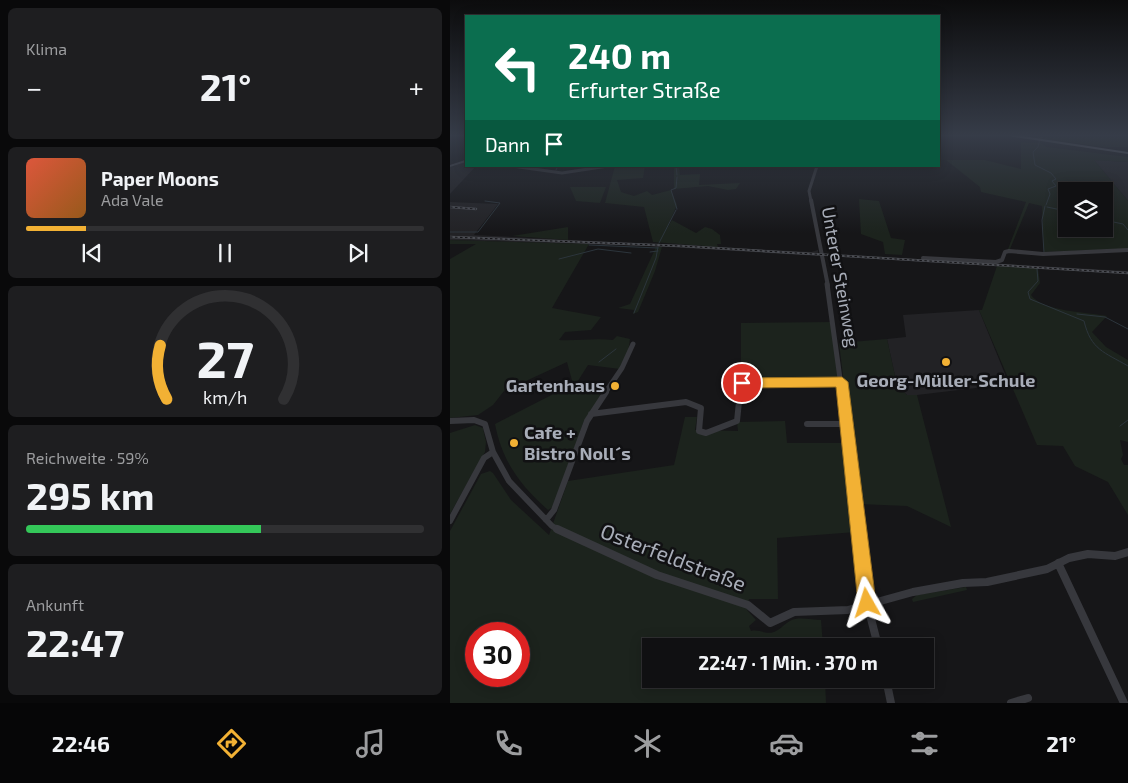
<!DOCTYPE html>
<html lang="de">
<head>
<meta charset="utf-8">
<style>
  body { margin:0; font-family:"Exo 2",sans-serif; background:#1e1e20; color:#f1f3f6; height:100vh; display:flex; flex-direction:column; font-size:19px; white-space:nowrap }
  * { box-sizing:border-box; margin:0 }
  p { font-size:16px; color:#9c9d9f }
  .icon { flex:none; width:28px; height:28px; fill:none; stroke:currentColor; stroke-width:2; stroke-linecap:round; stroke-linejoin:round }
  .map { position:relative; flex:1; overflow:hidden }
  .drawer { display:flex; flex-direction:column; gap:8px; padding:8px; background:#09090a; width:450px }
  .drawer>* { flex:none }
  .top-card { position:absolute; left:15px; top:15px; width:475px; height:152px; border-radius:0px; box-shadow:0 2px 12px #0003,0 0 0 1px #303032; background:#0b6e4f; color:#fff; overflow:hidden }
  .fabs { position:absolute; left:608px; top:182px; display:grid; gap:10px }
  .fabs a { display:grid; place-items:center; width:55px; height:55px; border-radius:0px; background:#101012; box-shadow:0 2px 12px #0003,0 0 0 1px #303032; font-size:25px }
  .speed { position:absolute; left:15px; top:622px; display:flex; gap:10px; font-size:25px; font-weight:700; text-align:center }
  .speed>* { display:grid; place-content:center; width:65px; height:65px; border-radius:50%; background:#101012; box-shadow:0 2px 12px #0003,0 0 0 1px #303032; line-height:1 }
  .speed .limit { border:8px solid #d22; background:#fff; color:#111 }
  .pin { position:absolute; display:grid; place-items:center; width:42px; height:42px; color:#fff; margin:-21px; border:2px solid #fff; border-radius:50%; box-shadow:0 1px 5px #0007 }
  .me { position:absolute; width:55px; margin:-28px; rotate:354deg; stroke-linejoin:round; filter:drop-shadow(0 0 4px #0008) }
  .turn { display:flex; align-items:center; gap:18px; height:105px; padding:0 20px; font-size:22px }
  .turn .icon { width:65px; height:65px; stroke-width:2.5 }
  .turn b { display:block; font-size:35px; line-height:42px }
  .then { display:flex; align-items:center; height:48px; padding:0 20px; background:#0003; gap:10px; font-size:19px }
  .big { font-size:38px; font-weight:700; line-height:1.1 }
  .drawer .card { flex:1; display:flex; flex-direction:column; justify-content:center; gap:8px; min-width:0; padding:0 18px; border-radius:8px; background:#1e1e20 }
  .drawer .dial { align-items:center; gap:0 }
  .dial svg { height:130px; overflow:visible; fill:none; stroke:#303032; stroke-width:7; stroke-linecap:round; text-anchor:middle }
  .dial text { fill:#f1f3f6; stroke:none }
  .song { display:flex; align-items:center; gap:15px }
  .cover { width:60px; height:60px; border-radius:8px; background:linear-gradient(135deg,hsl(10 70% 55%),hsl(30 70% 35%)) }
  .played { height:5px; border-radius:2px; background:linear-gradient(90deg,#f2b134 15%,#303032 15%) }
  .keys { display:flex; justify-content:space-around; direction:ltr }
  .heat { display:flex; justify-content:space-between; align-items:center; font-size:28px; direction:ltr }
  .charge { height:8px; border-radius:4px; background:linear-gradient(90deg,#34c759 59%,#303032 0) }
  .trip { position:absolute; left:192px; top:638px; width:292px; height:50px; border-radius:0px; background:#101012; box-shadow:0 2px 12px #0003,0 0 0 1px #303032; font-weight:700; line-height:50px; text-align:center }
  .tabs { display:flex; height:80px; justify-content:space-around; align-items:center; background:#060607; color:#9c9d9f }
  .tabs .icon { width:35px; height:35px }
  .tabs .current { color:#f2b134 }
  .tabs b { font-size:22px; color:#f1f3f6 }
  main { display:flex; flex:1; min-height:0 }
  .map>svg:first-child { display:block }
  .built { fill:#222225 }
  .green { fill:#1c231d; fill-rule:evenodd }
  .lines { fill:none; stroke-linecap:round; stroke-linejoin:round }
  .stream { stroke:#2c353c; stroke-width:1 }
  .street-far4 { stroke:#37383d; stroke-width:3 }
  .street-far3 { stroke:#37383d; stroke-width:4 }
  .street-far2 { stroke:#37383d; stroke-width:5 }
  .street-far1 { stroke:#37383d; stroke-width:6 }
  .street { stroke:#37383d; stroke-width:8 }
  .secondary { fill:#45474d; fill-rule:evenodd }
  .highway { fill:#63666e; fill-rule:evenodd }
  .rail-casing { stroke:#4a4c52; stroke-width:2.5 }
  .rail { stroke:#111113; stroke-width:1; stroke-dasharray:2.5; stroke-linecap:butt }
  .route { fill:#f2b134; stroke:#9d7322 }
  .poi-dot { fill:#f2b134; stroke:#111113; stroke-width:2 }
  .labels { text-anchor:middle; stroke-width:5; stroke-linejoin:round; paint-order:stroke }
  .street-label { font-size:18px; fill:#a8adb8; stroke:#111113 }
  .poi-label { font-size:18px; font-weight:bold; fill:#a8adb8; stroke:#111113 }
  .near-street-label { font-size:21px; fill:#a8adb8; stroke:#111113 }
</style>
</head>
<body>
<main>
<section class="drawer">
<div class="card"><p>Klima</p>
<div class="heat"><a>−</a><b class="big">21°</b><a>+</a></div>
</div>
<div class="card">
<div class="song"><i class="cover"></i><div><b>Paper Moons</b><p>Ada Vale</p></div></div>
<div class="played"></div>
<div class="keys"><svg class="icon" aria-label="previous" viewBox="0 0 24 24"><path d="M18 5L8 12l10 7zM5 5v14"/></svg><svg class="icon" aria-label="pause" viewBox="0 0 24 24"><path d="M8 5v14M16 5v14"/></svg><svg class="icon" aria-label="next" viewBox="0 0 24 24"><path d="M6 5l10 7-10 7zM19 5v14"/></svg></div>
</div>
<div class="card dial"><svg viewBox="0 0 100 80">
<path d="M14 69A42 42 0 1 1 86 69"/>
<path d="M14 69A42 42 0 0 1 10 36" stroke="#f2b134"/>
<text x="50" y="56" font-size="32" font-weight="700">27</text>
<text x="50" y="72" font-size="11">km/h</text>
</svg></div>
<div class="card"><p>Reichweite · 59%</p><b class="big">295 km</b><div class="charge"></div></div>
<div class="card"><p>Ankunft</p><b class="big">22:47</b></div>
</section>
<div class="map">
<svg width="678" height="703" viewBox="0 0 678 703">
  <rect width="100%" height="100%" fill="#161618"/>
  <!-- built -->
  <path class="built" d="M644,160L678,162V201Z
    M16,162V166H26L0,194V167Z
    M0,202L48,204L24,235L361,252L368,250V256L200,246L0,240Z
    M374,254L678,271V274L374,256Z
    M529,310L559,384L467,395H457L451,390L447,385L437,339L456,337L453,315Z"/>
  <!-- green -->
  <path class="green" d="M591,134L678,136V147H654L587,138Z
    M571,142L590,143L597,147L678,157V162L644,160L678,201V249L594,252L592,206L579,203L560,249H558L576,202L531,192L530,187L496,160H535L571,169ZM616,191H654V229H616Z
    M165,166H195L193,178L167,180L171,192L184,196L197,191L202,195L221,190L227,205L216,230L222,220L246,233L255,227L262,229L270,235L271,244H267L268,247L203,242L194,207L155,203Z
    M224,166H229L230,175L250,174L249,185L290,183L286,189L278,190L258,186L224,189Z
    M120,187H156L150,203L126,201Z
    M409,199L429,201L441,238L455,240L452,255L435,254L433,242L411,234Z
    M118,227V240L62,236Z
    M0,240L139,244L102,308L151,317L141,330L115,332L109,340C127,341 144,338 163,340L167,336L180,339L178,353L170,369L138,365L126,384L156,389L134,421L103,507L98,510C70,485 52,461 45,424L123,384L117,362L54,391L43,405L28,415L0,418V259L26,244H0Z
    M206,247H212L205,271L188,312L183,314L184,310L168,308L180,304Z
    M547,266L588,268L590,283L581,295C593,312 638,312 657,316L642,332L656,347L678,360V442L670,440L673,455L671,459L674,465H678V515L658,482L625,466L613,446L587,445L529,310H532Z
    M382,322L389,380H291V323Z
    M437,339L447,385L457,395H467L501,527L457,506L409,504L389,343Z
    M235,417H247L245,430L288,431L287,422L335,421L337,443H395L406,532L327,538L328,599H299L297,610L306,620L299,626L301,631C310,629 315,635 324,632C330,630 334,624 340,621C348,616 362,620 371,620L373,646H201V679H375L376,703H0V531L31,474L40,471L43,473L61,500L99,535L118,481L224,465ZM26,634H69V676H26Z
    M25,425L33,428L36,442L35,452L0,514V433Z
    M516,587L517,590L463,602L462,599L467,595Z"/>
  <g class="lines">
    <!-- stream -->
    <path class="stream" d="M226,166L227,175
      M106,170L108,166
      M227,177L226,188L221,190L227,209
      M596,205L600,194L598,189L606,186L602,181L606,179L601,173L585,165L583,152L588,147L590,138L602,134
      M597,207L616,211
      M654,220L673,224L678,230
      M0,232H28L50,203L35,201
      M209,243L226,210
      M139,245L208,248
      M200,252L208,251
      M594,253L592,220L595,206
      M109,259L148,249L181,253
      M587,269L588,281L578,292L580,299L634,321C641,350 654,352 678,366
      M184,313L206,258L208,247
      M627,314L655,317L678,329
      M149,362L166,349
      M670,426L678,420"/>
    <!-- street-far4 -->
    <path class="street-far4" d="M62,166L112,173L158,166
      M361,201L359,191L367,166"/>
    <!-- street-far3 -->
    <path class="street-far3" d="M361,200L378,286
      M473,258L546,262L552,260L555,252L559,251L593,254L678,250"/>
    <!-- street-far2 -->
    <path class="street-far2" d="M377,284L392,393
      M155,393L172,368L183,344
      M290,393V385L295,382H392"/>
    <!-- street-far1 -->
    <path class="street-far1" d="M392,392L408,530
      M141,414L236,402L251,408L249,431L256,433L287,421L290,392
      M0,421L24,420L35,424L43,452L59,481L102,526L109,530
      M357,424H396
      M96,520L104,510L137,421L156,392
      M0,521L34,458L43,452"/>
    <!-- street -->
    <path class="street" d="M107,529L207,575L298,605L320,623L344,612L398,610L463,592L513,583L537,582L597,569L619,558L638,554L665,556L678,552
      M408,529L417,603L428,646
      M608,563L674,703
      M436,679L441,703
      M561,703L578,698"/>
    <!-- secondary -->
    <path class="secondary" d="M15,160H16V162L0,167V165Z"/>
    <!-- highway -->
    <path class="highway" d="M545,134H559L678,152V154Z"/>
    <defs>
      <path id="rail" d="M0,207L26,209
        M0,237L231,246L678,273"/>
    </defs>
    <!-- rail casing -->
    <use href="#rail" class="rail-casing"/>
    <!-- rail -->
    <use href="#rail" class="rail"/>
  </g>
  <!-- sky -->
  <linearGradient id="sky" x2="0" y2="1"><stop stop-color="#0c0c0d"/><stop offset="0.58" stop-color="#363c48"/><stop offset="1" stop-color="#363c48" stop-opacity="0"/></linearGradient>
  <rect width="678" height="233" fill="url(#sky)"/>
  <!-- route -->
  <path class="route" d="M392,377L398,382L426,603L423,609L417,612L411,609L408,603L386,387L292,388L285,383L292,378Z"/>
  <!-- markers -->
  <g class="poi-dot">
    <circle cx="496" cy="362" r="5"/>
    <circle cx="165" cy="386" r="5"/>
    <circle cx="64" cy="443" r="5"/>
  </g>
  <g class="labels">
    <!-- street labels -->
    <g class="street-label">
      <text transform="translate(390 277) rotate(80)" y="6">Unterer Steinweg</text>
    </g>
    <!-- poi labels -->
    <g class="poi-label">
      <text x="496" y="387">Georg-Müller-Schule</text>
      <text x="155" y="392" text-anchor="end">Gartenhaus</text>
      <text x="74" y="439" text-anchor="start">Cafe +<tspan x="74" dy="21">Bistro Noll´s</tspan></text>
    </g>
    <!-- near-street labels -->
    <g class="near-street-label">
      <text transform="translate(223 558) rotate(21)" y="7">Osterfeldstraße</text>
    </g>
  </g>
</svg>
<div class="fabs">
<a><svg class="icon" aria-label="layers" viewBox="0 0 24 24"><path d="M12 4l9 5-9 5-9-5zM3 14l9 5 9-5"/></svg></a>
</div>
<div class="speed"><div class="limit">30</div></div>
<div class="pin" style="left:292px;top:383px;background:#d93025"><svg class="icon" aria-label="arrive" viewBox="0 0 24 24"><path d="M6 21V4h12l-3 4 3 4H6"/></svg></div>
<svg class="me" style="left:417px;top:603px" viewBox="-20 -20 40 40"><path d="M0-17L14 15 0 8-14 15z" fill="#f2b134" stroke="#fff" stroke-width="4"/></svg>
<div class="trip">22:47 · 1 Min. · 370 m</div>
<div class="top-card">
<div class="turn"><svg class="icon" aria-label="left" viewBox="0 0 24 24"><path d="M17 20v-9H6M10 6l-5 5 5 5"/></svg><div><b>240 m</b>Erfurter Straße</div></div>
<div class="then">Dann<svg class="icon" aria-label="arrive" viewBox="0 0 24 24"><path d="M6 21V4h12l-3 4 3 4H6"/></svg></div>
</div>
</div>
</main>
<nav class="tabs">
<b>22:46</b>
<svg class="icon current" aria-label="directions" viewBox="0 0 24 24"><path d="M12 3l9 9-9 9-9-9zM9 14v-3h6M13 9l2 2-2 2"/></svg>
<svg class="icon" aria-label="music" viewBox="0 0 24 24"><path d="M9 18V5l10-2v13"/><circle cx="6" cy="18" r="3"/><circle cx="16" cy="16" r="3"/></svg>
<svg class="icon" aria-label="phone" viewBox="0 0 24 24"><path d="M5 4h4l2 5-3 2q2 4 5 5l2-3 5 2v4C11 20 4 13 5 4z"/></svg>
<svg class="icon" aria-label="climate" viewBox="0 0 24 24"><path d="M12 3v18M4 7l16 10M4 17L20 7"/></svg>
<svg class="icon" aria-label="car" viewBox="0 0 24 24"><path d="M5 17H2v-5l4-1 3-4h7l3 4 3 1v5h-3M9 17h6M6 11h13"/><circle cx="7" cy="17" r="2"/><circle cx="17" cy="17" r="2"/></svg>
<svg class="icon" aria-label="filters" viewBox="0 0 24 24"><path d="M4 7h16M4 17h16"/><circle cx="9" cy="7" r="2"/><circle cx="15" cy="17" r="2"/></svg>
<b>21°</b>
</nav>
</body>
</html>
